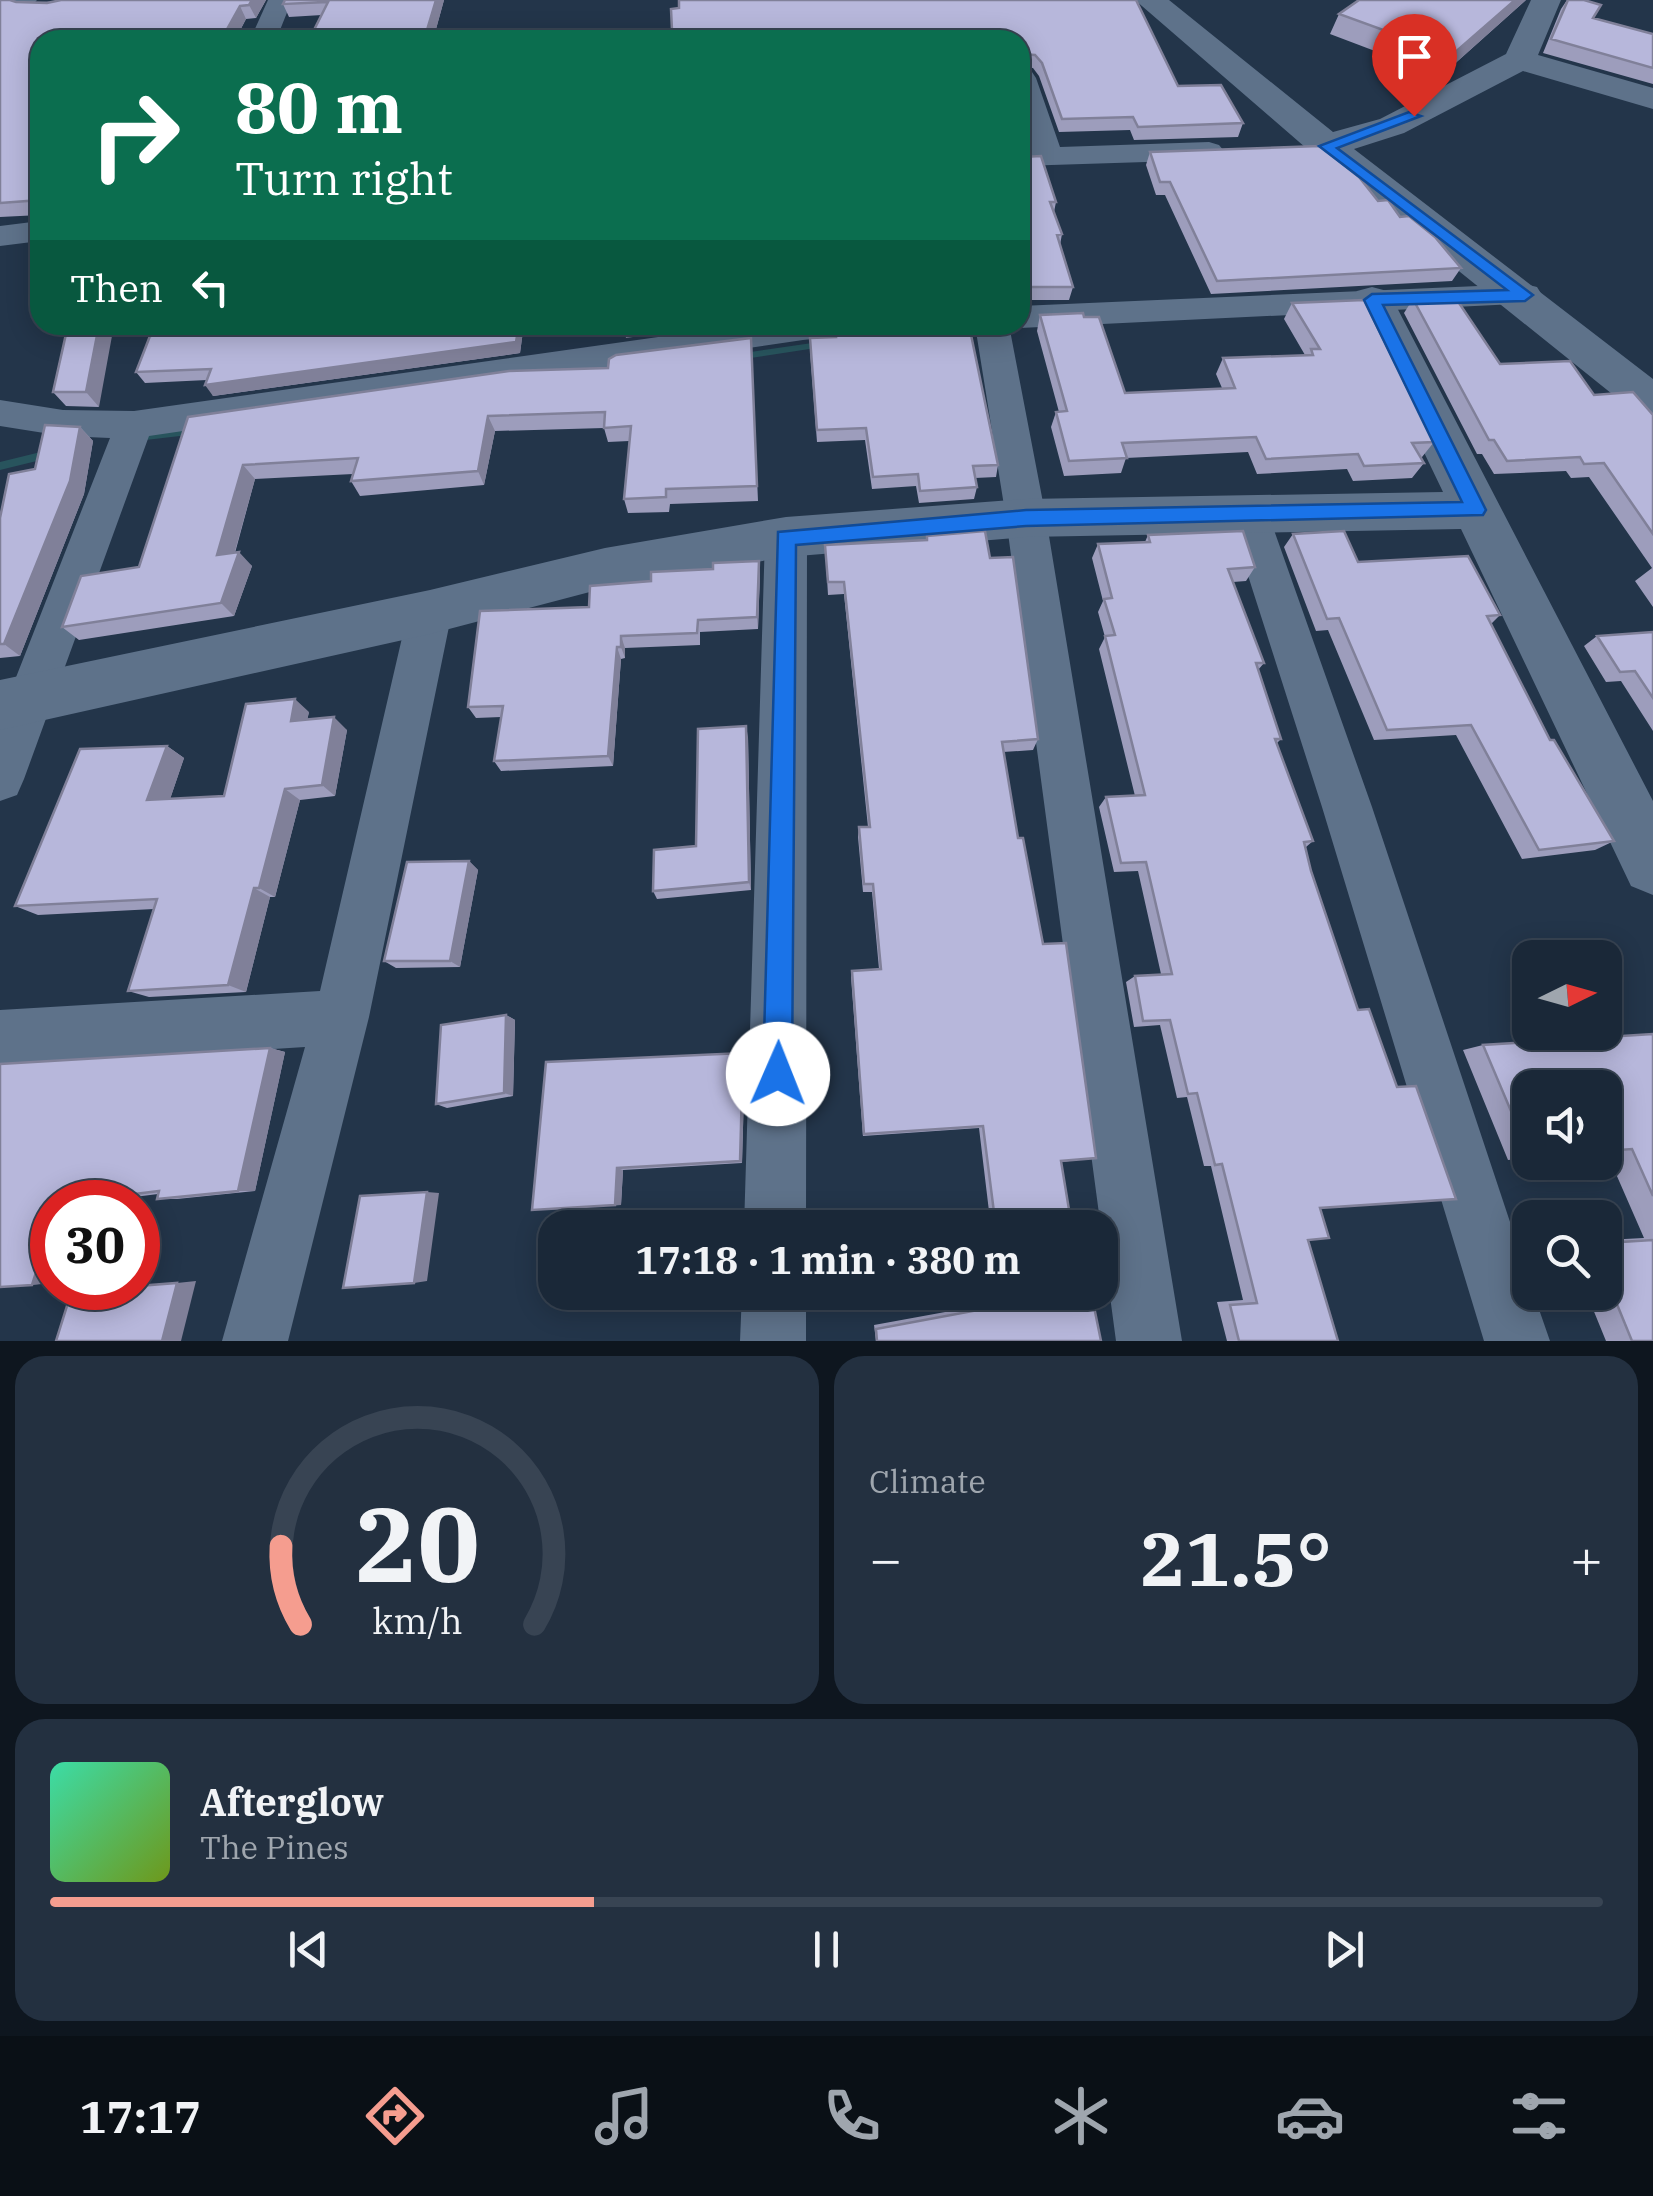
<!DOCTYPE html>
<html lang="en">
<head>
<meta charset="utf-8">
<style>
  body { margin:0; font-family:"IBM Plex Serif",serif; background:#233040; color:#f1f3f6; height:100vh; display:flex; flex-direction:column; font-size:38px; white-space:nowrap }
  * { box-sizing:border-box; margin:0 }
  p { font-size:32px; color:#9fa6ae }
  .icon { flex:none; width:55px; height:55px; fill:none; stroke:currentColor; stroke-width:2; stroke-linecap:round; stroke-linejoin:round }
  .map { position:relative; height:1341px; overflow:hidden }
  .drawer { display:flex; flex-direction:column; gap:15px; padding:15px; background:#0e161f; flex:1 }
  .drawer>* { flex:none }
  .guide { position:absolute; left:30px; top:30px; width:1000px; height:305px; border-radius:30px; box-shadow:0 5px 25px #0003,0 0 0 2px #384453; background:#0b6e4f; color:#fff; overflow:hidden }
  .needle { width:65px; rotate:85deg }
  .tools { position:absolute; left:1512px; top:940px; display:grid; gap:20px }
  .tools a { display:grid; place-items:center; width:110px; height:110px; border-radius:20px; background:#1a2838; box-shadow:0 5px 25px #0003,0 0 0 2px #384453; font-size:50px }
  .speed { position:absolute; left:30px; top:1180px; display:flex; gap:20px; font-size:50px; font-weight:700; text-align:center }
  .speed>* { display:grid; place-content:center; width:130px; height:130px; border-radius:50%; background:#1a2838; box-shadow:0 5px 25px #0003,0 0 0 2px #384453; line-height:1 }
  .speed .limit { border:15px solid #d22; background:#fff; color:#111 }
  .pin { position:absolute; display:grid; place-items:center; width:85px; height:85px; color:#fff; margin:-102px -42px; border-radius:50% 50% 50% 0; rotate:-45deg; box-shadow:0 0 10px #0007 }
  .pin .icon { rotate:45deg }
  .me { position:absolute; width:110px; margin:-55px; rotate:1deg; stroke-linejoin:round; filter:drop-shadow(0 0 8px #0008) }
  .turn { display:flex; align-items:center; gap:35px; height:210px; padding:0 40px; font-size:45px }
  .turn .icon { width:130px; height:130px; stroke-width:2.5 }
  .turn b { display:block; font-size:70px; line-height:85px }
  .then { display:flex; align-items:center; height:95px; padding:0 40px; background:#0003; gap:20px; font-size:38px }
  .big { font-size:75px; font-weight:700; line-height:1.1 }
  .drawer .tile { flex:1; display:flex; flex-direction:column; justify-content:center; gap:15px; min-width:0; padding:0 35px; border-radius:30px; background:#233040 }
  .drawer .dial { align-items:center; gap:0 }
  .dial svg { height:260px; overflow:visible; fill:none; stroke:#384453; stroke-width:7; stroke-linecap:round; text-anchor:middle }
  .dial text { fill:#f1f3f6; stroke:none }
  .song { display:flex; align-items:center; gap:30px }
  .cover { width:120px; height:120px; border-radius:15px; background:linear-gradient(135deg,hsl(160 70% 55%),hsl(80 70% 35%)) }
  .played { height:10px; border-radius:5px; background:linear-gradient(90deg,#f59d8f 35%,#384453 35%) }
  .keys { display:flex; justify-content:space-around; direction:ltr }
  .heat { display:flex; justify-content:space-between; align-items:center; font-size:55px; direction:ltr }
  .drawer .tiles { flex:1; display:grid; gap:15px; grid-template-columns:1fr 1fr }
  .tile:last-child { grid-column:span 2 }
  .trip { position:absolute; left:538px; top:1210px; width:580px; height:100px; border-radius:30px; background:#1a2838; box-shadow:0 5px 25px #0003,0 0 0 2px #384453; font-weight:700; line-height:100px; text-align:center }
  .menu { display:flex; height:160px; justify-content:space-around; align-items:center; background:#0a1016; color:#9fa6ae }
  .menu .icon { width:70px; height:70px }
  .menu .current { color:#f59d8f }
  .menu b { font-size:45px; color:#f1f3f6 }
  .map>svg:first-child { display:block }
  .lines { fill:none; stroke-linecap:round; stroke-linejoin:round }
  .stream { fill:#28545d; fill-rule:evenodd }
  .street { fill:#5e728a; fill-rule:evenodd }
  .secondary { fill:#5e728a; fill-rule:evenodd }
  .wall { fill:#9d9dbc }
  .shaded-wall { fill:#808099 }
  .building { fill:#b7b7db; stroke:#808099; stroke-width:2.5 }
  .route { fill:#1a73e8; stroke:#114b97; stroke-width:2.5 }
</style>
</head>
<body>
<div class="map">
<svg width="1653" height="1341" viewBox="0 0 1653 1341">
  <rect width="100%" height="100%" fill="#23354a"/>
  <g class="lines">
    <!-- stream -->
    <path class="stream" d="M826,341L831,344L829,346L737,360L732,357L737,354Z
      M197,426L202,430L197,434L137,441L132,437L137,433Z
      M53,449L58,453L57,456L0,470V462Z"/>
    <!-- street -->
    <path class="street" d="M11,0H37L9,30L0,33V11Z
      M268,0H292L276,40H250Z
      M1020,70L1032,72L1036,78L1060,147L1209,142L1219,145L1224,151L1219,157L1209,160L1020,166V148H1031L1020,115Z
      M40,221V241L0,246V226Z
      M1525,284L1537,287L1542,295L1537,303L1020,328L1009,325L1046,518L1182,1341H1116L1006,518L975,325H1020V306Z
      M743,325H872L867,333L803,340L149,436L24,779L17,795L0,801V718L110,438L63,436L0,426V400L63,410L134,411Z
      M1248,498L1262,502L1268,513L1372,807L1530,1282V1292H1533L1550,1341H1484L1322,807L1228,513L1234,502Z
      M786,521L800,526L807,537L806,1228H744L765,537L772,526Z
      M430,594L445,599L452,612L369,1017L288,1341H222L305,1047L0,1066V1010L320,991L408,612L415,599Z
      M742,1292H806V1341H740Z"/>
    <!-- secondary -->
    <path class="secondary" d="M1135,0H1169L1333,132L1380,119L1506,54L1531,0H1561L1538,55L1653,88V109L1523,71L1404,133L1354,149L1653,379V419L1637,414L1313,154Z
      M1372,287L1387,291L1393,300L1653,801V895L1631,886L1461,529L1026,537L786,557L605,588L430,634L0,730V680L430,590L605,548L786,517L1026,499L1443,492L1351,300L1357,291Z"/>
  </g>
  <!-- wall -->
  <path class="wall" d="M0,0L16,2L266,0L256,18L246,19L235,40H40V215L0,217Z
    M285,0H444L433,40H311L310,38L322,15L289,17L283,4Z
    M1136,0L1178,86L1243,123L1238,137L1134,140L1130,130L1059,132L1039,76L1033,68L672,30Z
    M1526,0L1441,76L1330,34L1339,14Z
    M1567,0L1593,18L1653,34V84L1543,53L1561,9Z
    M1150,152L1378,201L1400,217L1461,268L1452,281L1211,294L1165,195H1156L1146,165Z
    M1020,154L1056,202L1054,212L1062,234L1060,245L1073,287L1069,300H1020Z
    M1413,299L1500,364L1653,415V607L1635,581L1652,568L1589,477L1571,478L1566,471L1494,474L1482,454H1477L1404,313Z
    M1292,303L1434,442L1422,457H1420L1424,463L1412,478L1353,481L1347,469L1257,474L1248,452L1126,458L1121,473L1064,476L1051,427L1056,412H1059L1037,331L1040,315L1125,393L1222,388L1216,374L1223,358L1305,355L1284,319Z
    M68,325L99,407L66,406L53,392Z
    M161,325H342L523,331L520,353L213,396L207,380L145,383L136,372Z
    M835,337L998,465L996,477L975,478L977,487L974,499L919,503L916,486L872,489L865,440L817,442L810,351Z
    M751,338L758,501L670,504L669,512L628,513L624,499L629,441L608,442L604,428L495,431L484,485L360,496L351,481L353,474L255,479L235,553L252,566L234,616L79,640L62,627L139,567L188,417L608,368Z
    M80,427L93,441L84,494L20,656L0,658V518L35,469Z
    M1293,534L1358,562L1500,615L1491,624L1550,740L1614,841L1595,850L1522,859L1456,735L1374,740L1328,630L1316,631L1284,547Z
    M1148,535L1255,567L1246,581L1233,582L1264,663L1258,670L1281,739L1277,743L1313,841L1306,847L1320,1208L1308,1240L1338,1341H1227L1217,1302L1243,1300L1211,1166H1204L1187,1097L1177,1098L1160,1025L1134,1027L1126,982L1135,976L1161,974L1138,871L1114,872L1099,807L1106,797L1135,796L1099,649L1105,637L1098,612L1103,601L1092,558L1098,544L1145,542Z
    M927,536L990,558L1038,739L1033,750L1003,752L1018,838L1096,1158L1061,1162L1072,1228H991L979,1128L863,1136L851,977L852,971L879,969L872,892H863L858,837L859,827H868L844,594L828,595L825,545L926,540Z
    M760,573L758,629L700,632V645L625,648V658L621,659L613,766L501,771L494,761L501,717L476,718L468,707L589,607Z
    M1653,632V731L1621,681L1606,682L1584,646L1597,636Z
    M309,712L307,720L347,730L335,796L300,800L275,897H270L246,992L149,997L128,991L154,909L38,915L15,906L167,746L184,758L170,799L224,796Z
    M748,737L751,890L657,899L653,891L696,846Z
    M469,861L478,870L460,967L396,968L384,961Z
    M506,1015L515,1020L513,1096L447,1108L436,1104Z
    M1653,1034V1341H1606L1586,1292H1605V1240L1644,1238L1606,1151L1530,1088V1158L1508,1160L1463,1050L1483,1045Z
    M270,1048L285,1052L255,1191L177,1199H157L158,1194L95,1202H52V1283L0,1287V1064Z
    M743,1053L745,1057L742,1163L623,1170L621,1205L541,1210Z
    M999,1292H1091L1101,1341H876L874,1325L1000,1302Z"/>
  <!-- shaded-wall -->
  <path class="shaded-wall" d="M252,0H266L256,18L249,5Z
    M436,0H444L433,40H424Z
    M1515,0H1526L1441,76L1452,55Z
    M240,6L246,19L235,40H221Z
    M1028,131L1026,144L1020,145V132Z
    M99,325H114L99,407L86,392Z
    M521,325L523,331L520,353L213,396L205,385Z
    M623,325H716L626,338Z
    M488,416L495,431L484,485L478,471Z
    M80,427L93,441L84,494L20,656L4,644Z
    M243,465L255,479L230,569L217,555Z
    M239,552L252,566L234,616L221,603Z
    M759,561L760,573L758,629L757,617Z
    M621,636L625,648V658L621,647Z
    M617,647L621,659L613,766L608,756Z
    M295,699L309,712L304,734L291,721Z
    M334,717L347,730L335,796L322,785Z
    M746,726L748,737L751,890L749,882Z
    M167,746L184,758L166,811L147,800Z
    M285,789L300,800L275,897L259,888Z
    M469,861L478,870L460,967L450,961Z
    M254,888L270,897L246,992L228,985Z
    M506,1015L515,1020L513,1096L504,1093Z
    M270,1048L285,1052L255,1191H238Z
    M743,1053L745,1057L742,1163L740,1161Z
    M617,1168L623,1170L621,1205H615Z
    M427,1192L439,1193L427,1281L414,1283Z
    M52,1222V1283L32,1285Z
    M196,1281L181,1341H162L177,1283Z"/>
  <!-- building -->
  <path class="building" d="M0,0H10L16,2L47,3L61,0H252L249,5L240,6L221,40H40V200L0,203Z
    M285,0H436L424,40H378L379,36L310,38L328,2L283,4Z
    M679,0H1136L1178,86L1221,85L1243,123L1138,127L1133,117L1062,119L1042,63L1035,55L1020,54V40H608V34L672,30L671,9L679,8Z
    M1359,0H1515L1452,55L1339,14Z
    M1568,0H1584L1601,5L1593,18L1653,34V68L1551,39Z
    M1020,106L1028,131L1020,132Z
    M1320,146L1359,177L1378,201L1388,200L1400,217L1409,216L1435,237L1461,268L1217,281L1170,182H1160L1150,152Z
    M1020,154L1023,157L1041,156L1056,202H1050L1062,234L1057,235L1073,287H1021Z
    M1455,297L1500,364L1570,361L1594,395L1633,392L1653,415V534L1604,463L1584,464L1580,457L1507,461L1494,440H1489L1413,299Z
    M1364,300L1434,442L1412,443L1424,463L1364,466L1358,454L1266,459L1256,437L1122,443L1127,458L1069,461L1056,412L1067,411L1040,315L1083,313L1084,317H1099L1125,393L1235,388L1223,358L1313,355L1311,349H1320L1292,303Z
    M68,325H99L86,392H53Z
    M161,325H332V326L519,325L516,342L205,385L211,369L136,372L150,336L157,335Z
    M861,325H969L998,465L973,466L977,487L920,491L918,474L873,477L866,428L817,430L810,338L836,337L835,329Z
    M751,338L757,486L666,489V497L624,499L631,426L604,428L605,412L488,416L478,471L351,481L358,458L243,465L217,555L239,552L221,603L62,627L81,576L139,567L188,417L509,371L608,368L609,359L616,355Z
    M45,425L80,427L70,481L4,644H0V518L9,474L35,469Z
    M985,531L990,558L1013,557L1038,739L1002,742L1018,838H1023L1043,944L1066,943L1096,1158L1061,1161L1072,1228H996L983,1126L864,1134L852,971L881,969L873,884H864L859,827H870L844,582H828L825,545L927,540V536Z
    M1243,531L1255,567L1228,569L1264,663H1256L1281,739H1275L1313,841L1304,842L1311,871L1358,1010L1369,1009L1397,1087L1416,1086L1456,1199L1320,1208L1329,1238L1308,1240L1338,1341H1239L1230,1305L1257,1303L1222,1164L1215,1165L1197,1093L1188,1094L1170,1020L1143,1021L1135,976L1172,974L1146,862L1121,863L1106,797L1145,795L1105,636L1115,635L1104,599L1112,598L1098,544L1150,542L1148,535Z
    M1344,531L1358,562L1468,556L1500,615L1487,616L1550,740H1554L1614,841L1539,850L1471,725L1387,730L1339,618L1327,619L1293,534Z
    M759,561L757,617L698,620L697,633L621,636V647H617L608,756L494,761L503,706L468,707L480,611L589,607L590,586L651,581V572L713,569V563Z
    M1653,632V698L1635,671L1620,672L1597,636Z
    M295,699L291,721L334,717L322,785L285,789L259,888H254L228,985L128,991L157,899L15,906L80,749L167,746L147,800L224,796L246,704Z
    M746,726L749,882L653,891L654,850L696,846L698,729Z
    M469,861L450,961H384L407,862Z
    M506,1015L504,1093L436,1104L441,1025Z
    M1653,1034V1196L1632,1149L1605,1151V1088H1530V1156L1483,1045Z
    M270,1048L238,1191L157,1199L159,1191L70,1202H52V1222L32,1285L0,1287V1064Z
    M743,1053L740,1161L617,1168L615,1205L532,1210L546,1062Z
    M427,1192L414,1283L343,1288L360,1196Z
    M1653,1240V1341H1632L1605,1275V1243Z
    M177,1283L162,1341H56L72,1290L138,1288V1286Z
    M1004,1292H1091L1101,1341H877L876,1329L1005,1305Z"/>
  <!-- route -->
  <path class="route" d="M1409,112L1421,116L1337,148L1533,295L1525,301L1383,305L1486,510L1483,515L1026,526L796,545L792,1074L788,1084L778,1088L767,1084L763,1074L778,532L1026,510L1462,502L1364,300L1372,294L1507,290L1319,146Z"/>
</svg>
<div class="tools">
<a><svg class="needle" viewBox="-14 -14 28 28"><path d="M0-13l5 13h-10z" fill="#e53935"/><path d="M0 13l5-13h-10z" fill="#9fa6ae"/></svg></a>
<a><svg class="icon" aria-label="sound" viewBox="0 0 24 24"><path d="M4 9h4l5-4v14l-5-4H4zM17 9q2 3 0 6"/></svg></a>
<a><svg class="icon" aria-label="search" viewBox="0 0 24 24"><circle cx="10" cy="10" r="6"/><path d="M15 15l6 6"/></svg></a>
</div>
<div class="speed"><div class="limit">30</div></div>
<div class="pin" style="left:1414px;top:116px;background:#d93025"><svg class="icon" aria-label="arrive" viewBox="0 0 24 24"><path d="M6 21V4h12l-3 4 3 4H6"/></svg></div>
<svg class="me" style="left:778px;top:1074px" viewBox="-20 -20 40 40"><circle r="19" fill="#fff"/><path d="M0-13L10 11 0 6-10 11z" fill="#1a73e8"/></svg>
<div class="trip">17:18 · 1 min · 380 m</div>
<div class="guide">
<div class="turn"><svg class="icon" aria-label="right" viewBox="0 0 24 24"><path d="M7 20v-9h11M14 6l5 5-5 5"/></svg><div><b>80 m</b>Turn right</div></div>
<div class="then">Then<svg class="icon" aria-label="left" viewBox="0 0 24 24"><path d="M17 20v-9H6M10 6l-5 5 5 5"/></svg></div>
</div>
</div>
<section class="drawer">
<div class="tiles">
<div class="tile dial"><svg viewBox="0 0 100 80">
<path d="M14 69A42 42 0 1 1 86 69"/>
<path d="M14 69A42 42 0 0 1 8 45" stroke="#f59d8f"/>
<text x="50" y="56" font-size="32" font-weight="700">20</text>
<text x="50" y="72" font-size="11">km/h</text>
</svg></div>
<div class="tile"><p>Climate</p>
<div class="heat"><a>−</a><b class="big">21.5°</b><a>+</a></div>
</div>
<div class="tile">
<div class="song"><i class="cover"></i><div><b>Afterglow</b><p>The Pines</p></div></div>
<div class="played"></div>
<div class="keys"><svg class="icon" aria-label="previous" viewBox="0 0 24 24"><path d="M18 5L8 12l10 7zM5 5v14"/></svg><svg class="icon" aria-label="pause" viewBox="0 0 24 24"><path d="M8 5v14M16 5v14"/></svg><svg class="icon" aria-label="next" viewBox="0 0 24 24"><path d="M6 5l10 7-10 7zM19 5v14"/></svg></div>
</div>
</div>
</section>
<nav class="menu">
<b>17:17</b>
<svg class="icon current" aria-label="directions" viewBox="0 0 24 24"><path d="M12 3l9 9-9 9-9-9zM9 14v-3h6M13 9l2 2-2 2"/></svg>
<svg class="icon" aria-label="music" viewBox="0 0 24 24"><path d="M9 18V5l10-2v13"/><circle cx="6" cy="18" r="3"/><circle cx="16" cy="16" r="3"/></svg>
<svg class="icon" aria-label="phone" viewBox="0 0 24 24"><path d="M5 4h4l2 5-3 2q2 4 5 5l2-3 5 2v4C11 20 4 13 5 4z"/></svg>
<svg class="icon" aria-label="climate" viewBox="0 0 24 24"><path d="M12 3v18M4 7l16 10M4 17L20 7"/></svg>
<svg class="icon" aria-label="car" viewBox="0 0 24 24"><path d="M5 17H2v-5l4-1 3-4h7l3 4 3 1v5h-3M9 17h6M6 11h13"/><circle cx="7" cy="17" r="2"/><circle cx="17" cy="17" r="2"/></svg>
<svg class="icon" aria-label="filters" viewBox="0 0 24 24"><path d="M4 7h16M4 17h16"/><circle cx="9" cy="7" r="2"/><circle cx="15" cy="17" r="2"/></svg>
</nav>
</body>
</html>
